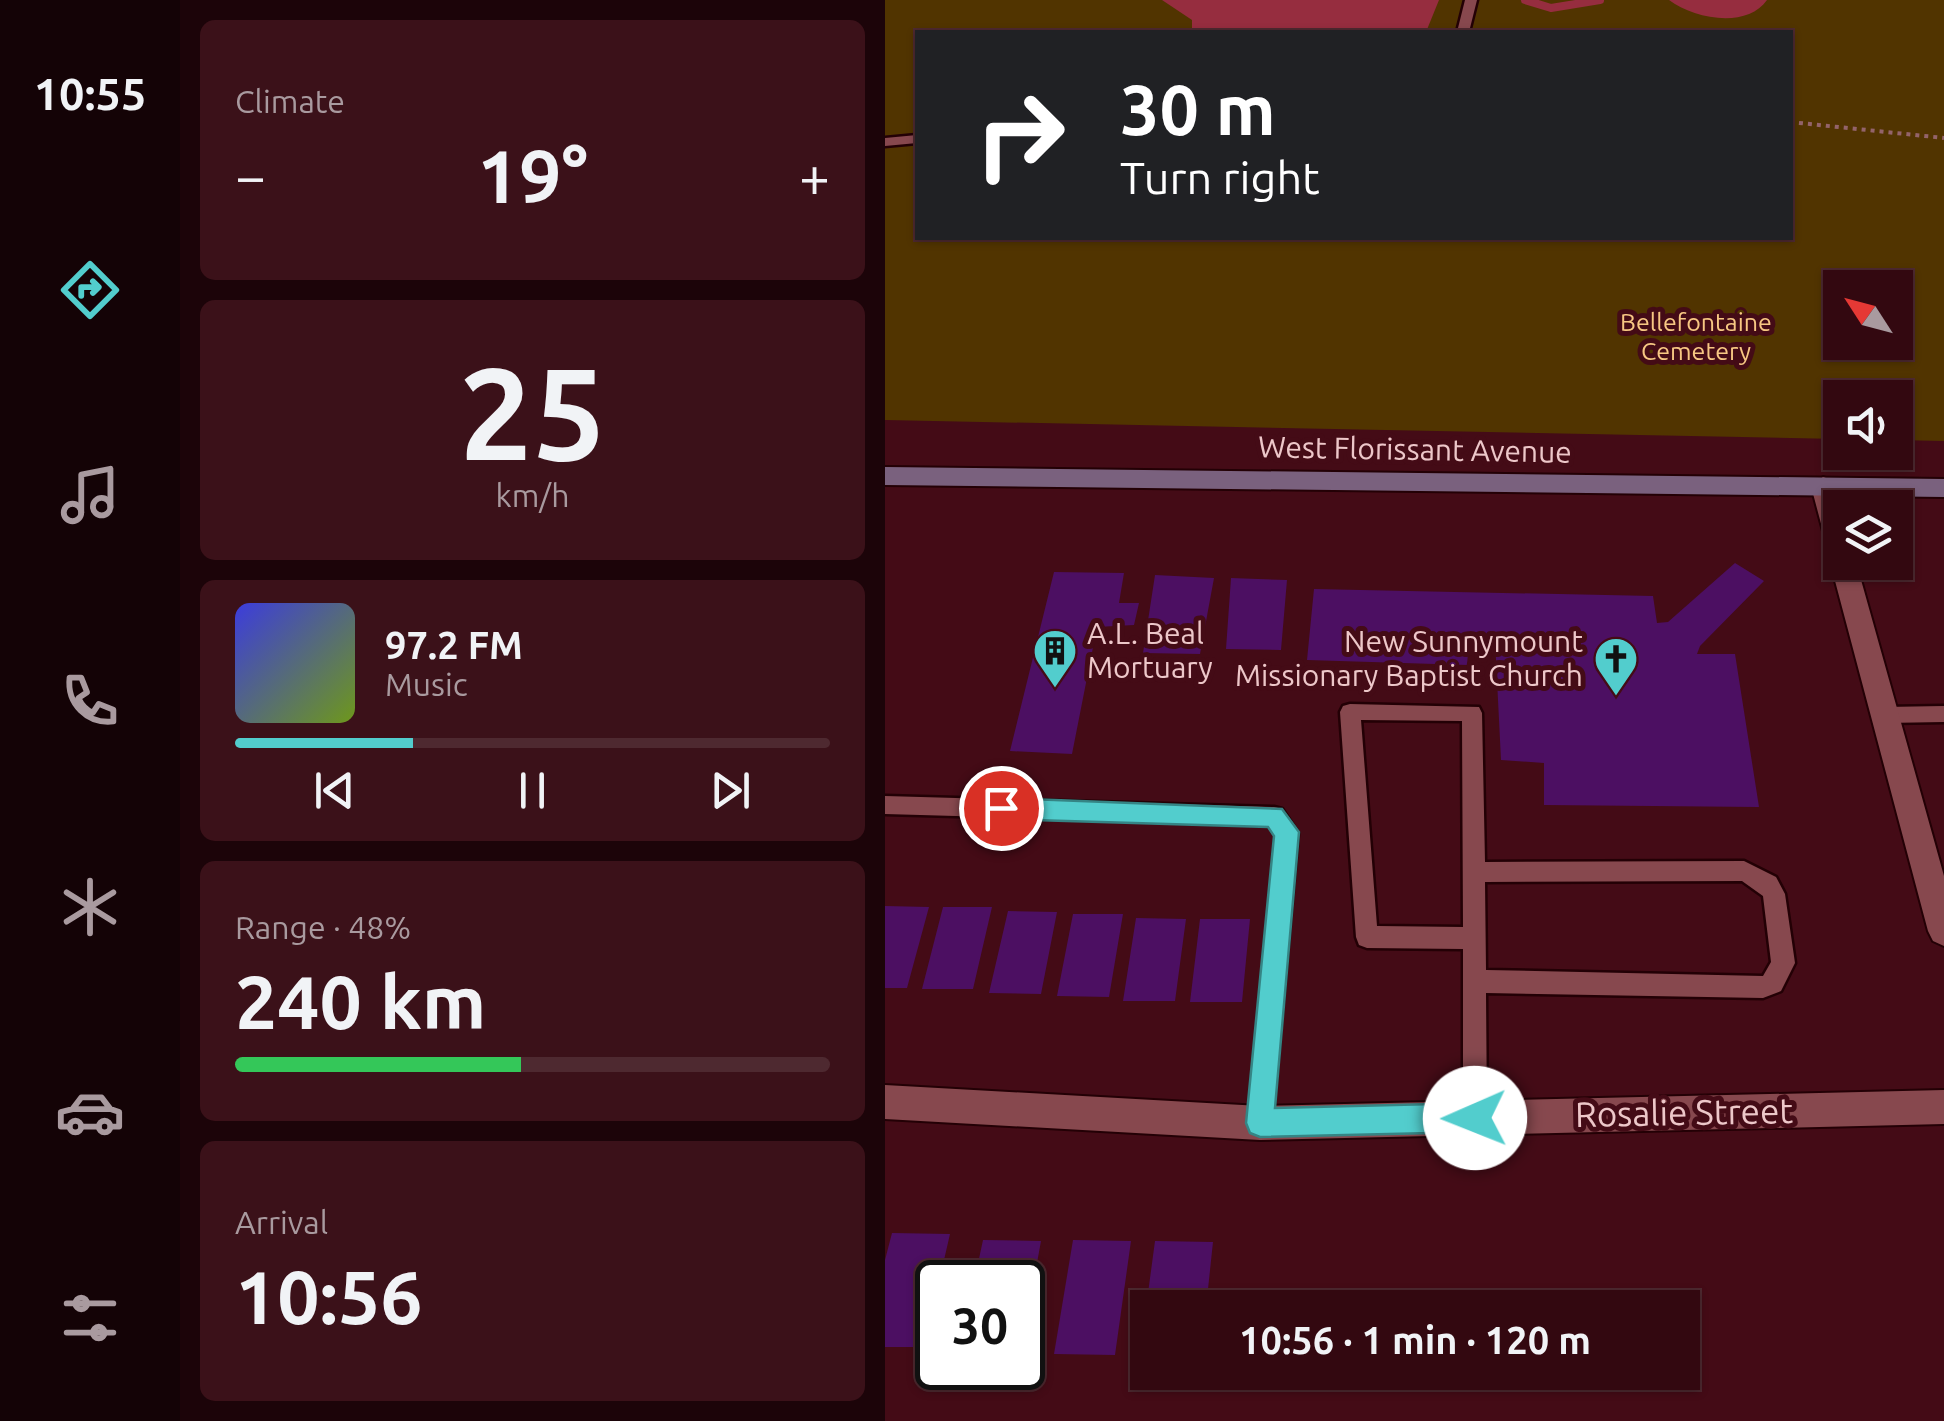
<!DOCTYPE html>
<html lang="en">
<head>
<meta charset="utf-8">
<style>
  body { margin:0; font-family:Ubuntu,sans-serif; background:#3b1119; color:#f1f3f6; height:100vh; display:flex; flex-direction:column; font-size:38px; white-space:nowrap }
  * { box-sizing:border-box; margin:0 }
  p { font-size:32px; color:#a99a9f }
  .icon { flex:none; width:55px; height:55px; fill:none; stroke:currentColor; stroke-width:2; stroke-linecap:round; stroke-linejoin:round }
  .map { position:relative; flex:1; overflow:hidden }
  .sheet { display:flex; flex-direction:column; gap:20px; padding:20px; background:#1c0409; width:705px }
  .sheet>* { flex:none }
  .banner { position:absolute; left:30px; top:30px; width:878px; height:210px; border-radius:0px; box-shadow:0 2px 8px #0004,0 0 0 2px #4e2930; background:#202124; color:#fff; overflow:hidden }
  .needle { width:65px; rotate:306deg }
  .buttons { position:absolute; left:938px; top:270px; display:grid; gap:20px }
  .buttons a { display:grid; place-items:center; width:90px; height:90px; border-radius:0px; background:#330810; box-shadow:0 2px 8px #0004,0 0 0 2px #4e2930; font-size:50px }
  .speed { position:absolute; left:30px; top:1260px; display:flex; gap:20px; font-size:50px; font-weight:700; text-align:center }
  .speed>* { display:grid; place-content:center; width:130px; height:130px; border-radius:50%; background:#330810; box-shadow:0 2px 8px #0004,0 0 0 2px #4e2930; line-height:1 }
  .speed .limit { border:5px solid #111; border-radius:15px; background:#fff; color:#111 }
  .pin { position:absolute; display:grid; place-items:center; width:85px; height:85px; color:#fff; margin:-42px; border:5px solid #fff; border-radius:50%; box-shadow:0 2px 10px #0007 }
  .me { position:absolute; width:110px; margin:-55px; rotate:269deg; stroke-linejoin:round; filter:drop-shadow(0 0 8px #0008) }
  .turn { display:flex; align-items:center; gap:35px; height:210px; padding:0 40px; font-size:45px }
  .turn .icon { width:130px; height:130px; stroke-width:2.5 }
  .turn b { display:block; font-size:70px; line-height:85px }
  .big { font-size:75px; font-weight:600; line-height:1.1 }
  .sheet .card { flex:1; display:flex; flex-direction:column; justify-content:center; gap:15px; min-width:0; padding:0 35px; border-radius:15px; background:#3b1119 }
  .sheet .dial { align-items:center; gap:0 }
  .dial b { font-size:130px; line-height:1 }
  .song { display:flex; align-items:center; gap:30px }
  .cover { width:120px; height:120px; border-radius:15px; background:linear-gradient(135deg,hsl(240 70% 55%),hsl(80 70% 35%)) }
  .played { height:10px; border-radius:5px; background:linear-gradient(90deg,#52cdcd 30%,#4e2930 30%) }
  .keys { display:flex; justify-content:space-around; direction:ltr }
  .heat { display:flex; justify-content:space-between; align-items:center; font-size:55px; direction:ltr }
  .charge { height:15px; border-radius:8px; background:linear-gradient(90deg,#34c759 48%,#4e2930 0) }
  .trip { position:absolute; left:245px; top:1290px; width:570px; height:100px; border-radius:0px; background:#330810; box-shadow:0 2px 8px #0004,0 0 0 2px #4e2930; font-weight:600; line-height:100px; text-align:center }
  main { display:flex; flex:1; min-height:0 }
  .dock { display:flex; flex-direction:column; width:180px; justify-content:space-around; align-items:center; background:#140306; color:#a99a9f }
  .dock .icon { width:70px; height:70px }
  .dock .on { color:#52cdcd }
  .dock b { font-size:45px; color:#f1f3f6 }
  .map>svg:first-child { display:block }
  .green { fill:#513400; fill-rule:evenodd }
  .water { fill:#962d3f }
  .lines { fill:none; stroke-linecap:round; stroke-linejoin:round }
  .stream { stroke:#962d3f; stroke-width:8 }
  .building { fill:#4c0f62 }
  .service-casing { stroke:#230005; stroke-width:5 }
  .minor-casing { stroke:#230005; stroke-width:4 }
  .tertiary-casing { stroke:#230005; stroke-width:4 }
  .secondary-casing { stroke:#230005; stroke-width:4 }
  .path { stroke:#93636a; stroke-width:4; stroke-dasharray:4 5; stroke-linecap:butt }
  .service { fill:#87484e; fill-rule:evenodd }
  .minor { fill:#87484e; fill-rule:evenodd }
  .tertiary { fill:#87484e; fill-rule:evenodd }
  .secondary { fill:#7a617e; fill-rule:evenodd }
  .route { fill:#52cdcd; stroke:#358585; stroke-width:2.5 }
  .labels { text-anchor:middle; stroke-width:10; stroke-linejoin:round; paint-order:stroke }
  .far-park-label { font-size:25px; fill:#f7c783; stroke:#440b16 }
  .street-label { font-size:30px; fill:#edc7c9; stroke:#440b16 }
  .poi-label { font-size:30px; fill:#edc7c9; stroke:#440b16; text-anchor:start }
  .near-street-label { font-size:35px; fill:#edc7c9; stroke:#440b16 }
</style>
</head>
<body>
<main>
<nav class="dock">
<b>10:55</b>
<svg class="icon on" aria-label="directions" viewBox="0 0 24 24"><path d="M12 3l9 9-9 9-9-9zM9 14v-3h6M13 9l2 2-2 2"/></svg>
<svg class="icon" aria-label="music" viewBox="0 0 24 24"><path d="M9 18V5l10-2v13"/><circle cx="6" cy="18" r="3"/><circle cx="16" cy="16" r="3"/></svg>
<svg class="icon" aria-label="phone" viewBox="0 0 24 24"><path d="M5 4h4l2 5-3 2q2 4 5 5l2-3 5 2v4C11 20 4 13 5 4z"/></svg>
<svg class="icon" aria-label="climate" viewBox="0 0 24 24"><path d="M12 3v18M4 7l16 10M4 17L20 7"/></svg>
<svg class="icon" aria-label="car" viewBox="0 0 24 24"><path d="M5 17H2v-5l4-1 3-4h7l3 4 3 1v5h-3M9 17h6M6 11h13"/><circle cx="7" cy="17" r="2"/><circle cx="17" cy="17" r="2"/></svg>
<svg class="icon" aria-label="filters" viewBox="0 0 24 24"><path d="M4 7h16M4 17h16"/><circle cx="9" cy="7" r="2"/><circle cx="15" cy="17" r="2"/></svg>
</nav>
<section class="sheet">
<div class="card"><p>Climate</p>
<div class="heat"><a>−</a><b class="big">19°</b><a>+</a></div>
</div>
<div class="card dial"><b>25</b><p>km/h</p></div>
<div class="card">
<div class="song"><i class="cover"></i><div><b>97.2 FM</b><p>Music</p></div></div>
<div class="played"></div>
<div class="keys"><svg class="icon" aria-label="previous" viewBox="0 0 24 24"><path d="M18 5L8 12l10 7zM5 5v14"/></svg><svg class="icon" aria-label="pause" viewBox="0 0 24 24"><path d="M8 5v14M16 5v14"/></svg><svg class="icon" aria-label="next" viewBox="0 0 24 24"><path d="M6 5l10 7-10 7zM19 5v14"/></svg></div>
</div>
<div class="card"><p>Range · 48%</p><b class="big">240 km</b><div class="charge"></div></div>
<div class="card"><p>Arrival</p><b class="big">10:56</b></div>
</section>
<div class="map">
<svg width="1059" height="1421" viewBox="0 0 1059 1421">
  <rect width="100%" height="100%" fill="#440b16"/>
  <!-- green -->
  <path class="green" d="M0,0H1059V441L1010,440V398H955V439L0,420ZM32,32H905V238H32ZM955,288H1010V342H955Z"/>
  <!-- water -->
  <path class="water" d="M277,0H554L541,32H307V20Z
    M784,0H882C862,29 809,19 784,0Z"/>
  <g class="lines">
    <!-- stream -->
    <path class="stream" d="M640,0L666,8L715,0"/>
  </g>
  <!-- building -->
  <path class="building" d="M850,563L879,581L815,646L812,654H850L874,807L659,805V763L616,760L610,640L584,641L582,665L422,660L429,589L768,596L772,623L783,622Z
    M169,572L239,573L234,603H254L249,625L212,627L187,754L125,751Z
    M270,575L329,578L315,654L258,653Z
    M346,578L402,580L396,650L341,649Z
    M0,906L44,907L22,988H0Z
    M58,907H107L88,989H37Z
    M123,911L172,912L156,994L104,993Z
    M188,914H238L224,997L172,996Z
    M251,918L301,919L290,1001H238Z
    M315,919H365L357,1002H305Z
    M7,1233L65,1234L39,1347H0V1260Z
    M98,1240L156,1241L139,1334L138,1282H89Z
    M188,1240L246,1241L230,1355L169,1354Z
    M270,1241L328,1242L321,1308H261Z"/>
  <g class="lines">
    <defs>
      <path id="service" d="M580,0H592L584,32H572Z
        M32,135V143L0,146V138Z
        M465,704L594,707L597,713L600,862L859,861L891,877L900,894L910,963L896,991L878,998L601,993L602,1117L599,1126L590,1129L581,1126L578,1117V949L482,948L474,945L471,937L455,712L458,706ZM476,720L577,721L578,927L492,926ZM857,881L878,896L886,962L878,976L601,970L600,882Z
        M1059,706V722L1000,723L993,721L990,715L993,709L1000,707Z
        M0,796L389,807L397,809L413,833L387,1123L384,1132L375,1135L366,1132L363,1123L391,835L383,825L0,814Z"/>
      <path id="minor" d="M0,1085L375,1106L1059,1090V1124L375,1140L0,1119Z"/>
      <path id="tertiary" d="M938,477C965,485 955,540 955,562H971L1059,876V946L1048,941L1043,931L945,562L948,557L943,550L926,486Z"/>
      <path id="secondary" d="M0,467L1059,479V497L0,485Z"/>
    </defs>
    <!-- service casing -->
    <use href="#service" class="service-casing"/>
    <!-- minor casing -->
    <use href="#minor" class="minor-casing"/>
    <!-- tertiary casing -->
    <use href="#tertiary" class="tertiary-casing"/>
    <!-- secondary casing -->
    <use href="#secondary" class="secondary-casing"/>
    <!-- path -->
    <path class="path" d="M905,122L1059,138"/>
    <!-- service -->
    <use href="#service" class="service"/>
    <!-- minor -->
    <use href="#minor" class="minor"/>
    <!-- tertiary -->
    <use href="#tertiary" class="tertiary"/>
    <!-- secondary -->
    <use href="#secondary" class="secondary"/>
  </g>
  <!-- route -->
  <path class="route" d="M116,798L397,809L414,832L390,1108L590,1103L600,1108L604,1118L600,1127L590,1132L375,1137L365,1133L361,1123L389,836L383,827L116,819L108,816L104,808L108,801Z"/>
  <!-- icons -->
  <defs>
    <symbol id="building-pin" viewBox="-11 -11 22 30"><path d="M0 17L-7.5 6A9.5 9.5 0 1 1 7.5 6Z" fill="#52cdcd" stroke="#440b16"/><path d="M-4-6H4V6H1V3H-1V6H-4ZM-2.5-4.3h1.7v1.8h-1.7ZM.8-4.3h1.7v1.8H.8ZM-2.5-1h1.7V.8h-1.7ZM.8-1h1.7V.8H.8Z" fill="#111"/></symbol>
    <symbol id="church-pin" viewBox="-11 -11 22 30"><path d="M0 17L-7.5 6A9.5 9.5 0 1 1 7.5 6Z" fill="#52cdcd" stroke="#440b16"/><path d="M-1.2-6h2.4v3.5h3.3v2.4h-3.3V6h-2.4V-.1h-3.3v-2.4h3.3Z" fill="#111"/></symbol>
  </defs>
  <g fill-rule="evenodd">
    <use href="#building-pin" x="145" y="626" width="50" height="68"/>
    <use href="#church-pin" x="706" y="634" width="50" height="68"/>
  </g>
  <g class="labels">
    <!-- far-park labels -->
    <g class="far-park-label">
      <text x="811" y="331">Bellefontaine<tspan x="811" dy="29">Cemetery</tspan></text>
    </g>
    <!-- street labels -->
    <g class="street-label">
      <text transform="translate(530 450) rotate(1)" y="10">West Florissant Avenue</text>
    </g>
    <!-- poi labels -->
    <g class="poi-label">
      <text x="202" y="644">A.L. Beal<tspan x="202" dy="34">Mortuary</tspan></text>
      <text x="698" y="652" text-anchor="end">New Sunnymount<tspan x="698" dy="34">Missionary Baptist Church</tspan></text>
    </g>
    <!-- near-street labels -->
    <g class="near-street-label">
      <text transform="translate(799 1113) rotate(-1)" y="12">Rosalie Street</text>
    </g>
  </g>
</svg>
<div class="buttons">
<a><svg class="needle" viewBox="-14 -14 28 28"><path d="M0-13l5 13h-10z" fill="#e53935"/><path d="M0 13l5-13h-10z" fill="#a99a9f"/></svg></a>
<a><svg class="icon" aria-label="sound" viewBox="0 0 24 24"><path d="M4 9h4l5-4v14l-5-4H4zM17 9q2 3 0 6"/></svg></a>
<a><svg class="icon" aria-label="layers" viewBox="0 0 24 24"><path d="M12 4l9 5-9 5-9-5zM3 14l9 5 9-5"/></svg></a>
</div>
<div class="speed"><div class="limit">30</div></div>
<div class="pin" style="left:116px;top:808px;background:#d93025"><svg class="icon" aria-label="arrive" viewBox="0 0 24 24"><path d="M6 21V4h12l-3 4 3 4H6"/></svg></div>
<svg class="me" style="left:590px;top:1118px" viewBox="-20 -20 40 40"><circle r="19" fill="#fff"/><path d="M0-13L10 11 0 6-10 11z" fill="#52cdcd"/></svg>
<div class="trip">10:56 · 1 min · 120 m</div>
<div class="banner">
<div class="turn"><svg class="icon" aria-label="right" viewBox="0 0 24 24"><path d="M7 20v-9h11M14 6l5 5-5 5"/></svg><div><b>30 m</b>Turn right</div></div>
</div>
</div>
</main>
</body>
</html>
